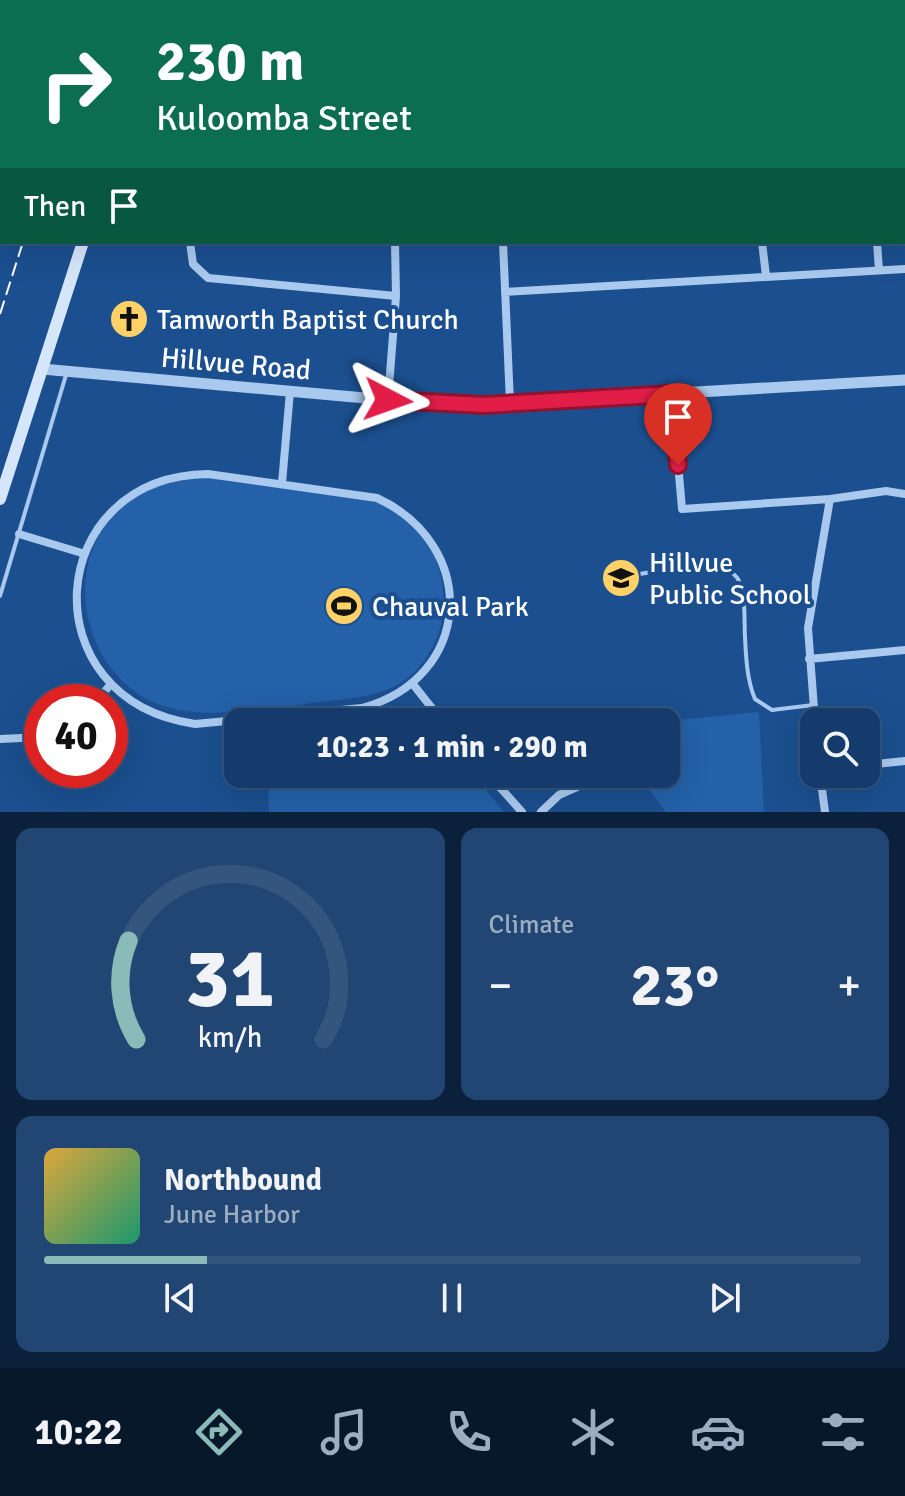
<!DOCTYPE html>
<html lang="en">
<head>
<meta charset="utf-8">
<style>
  body { margin:0; font-family:Signika,sans-serif; background:#214673; color:#f1f3f6; height:100vh; display:flex; flex-direction:column; font-size:30px; white-space:nowrap }
  * { box-sizing:border-box; margin:0 }
  p { font-size:26px; color:#9dadc1 }
  .icon { flex:none; width:44px; height:44px; fill:none; stroke:currentColor; stroke-width:2; stroke-linecap:round; stroke-linejoin:round }
  .map { position:relative; height:812px; overflow:hidden }
  .sheet { display:flex; flex-direction:column; gap:16px; padding:16px; background:#0b203b; flex:1 }
  .sheet>* { flex:none }
  .guide { position:absolute; left:0px; top:0px; width:906px; height:244px; box-shadow:0 8px 32px #0002,0 0 0 2px #33557e; background:#0b6e4f; color:#fff; overflow:hidden }
  .buttons { position:absolute; left:800px; top:708px; display:grid; gap:16px }
  .buttons a { display:grid; place-items:center; width:80px; height:80px; border-radius:16px; background:#143b6b; box-shadow:0 8px 32px #0002,0 0 0 2px #33557e; font-size:40px }
  .speed { position:absolute; left:24px; top:684px; display:flex; gap:16px; font-size:40px; font-weight:700; text-align:center }
  .speed>* { display:grid; place-content:center; width:104px; height:104px; border-radius:50%; background:#143b6b; box-shadow:0 8px 32px #0002,0 0 0 2px #33557e; line-height:1 }
  .speed .limit { border:12px solid #d22; background:#fff; color:#111 }
  .pin { position:absolute; display:grid; place-items:center; width:68px; height:68px; color:#fff; margin:-82px -34px; border-radius:50% 50% 50% 0; rotate:-45deg; box-shadow:0 0 8px #0007 }
  .pin .icon { rotate:45deg }
  .me { position:absolute; width:88px; margin:-44px; rotate:94deg; stroke-linejoin:round; filter:drop-shadow(0 0 6px #0008) }
  .turn { display:flex; align-items:center; gap:28px; height:168px; padding:0 24px; font-size:36px }
  .turn .icon { width:104px; height:104px; stroke-width:2.5 }
  .turn b { display:block; font-size:56px; line-height:68px }
  .then { display:flex; align-items:center; height:76px; padding:0 24px; background:#0003; gap:16px; font-size:30px }
  .big { font-size:60px; font-weight:700; line-height:1.1 }
  .sheet .card { flex:1; display:flex; flex-direction:column; justify-content:center; gap:12px; min-width:0; padding:0 28px; border-radius:16px; background:#214673 }
  .sheet .dial { align-items:center; gap:0 }
  .dial svg { height:208px; overflow:visible; fill:none; stroke:#33557e; stroke-width:7; stroke-linecap:round; text-anchor:middle }
  .dial text { fill:#f1f3f6; stroke:none }
  .song { display:flex; align-items:center; gap:24px }
  .cover { width:96px; height:96px; border-radius:12px; background:linear-gradient(135deg,hsl(40 70% 55%),hsl(160 70% 35%)) }
  .played { height:8px; border-radius:4px; background:linear-gradient(90deg,#8bbbb9 20%,#33557e 20%) }
  .keys { display:flex; justify-content:space-around; direction:ltr }
  .heat { display:flex; justify-content:space-between; align-items:center; font-size:44px; direction:ltr }
  .sheet .tiles { flex:1; display:grid; gap:16px; grid-template-columns:1fr 1fr }
  .card:last-child { grid-column:span 2 }
  .trip { position:absolute; left:224px; top:708px; width:456px; height:80px; border-radius:16px; background:#143b6b; box-shadow:0 8px 32px #0002,0 0 0 2px #33557e; font-weight:700; line-height:80px; text-align:center }
  .tabs { display:flex; height:128px; justify-content:space-around; align-items:center; background:#08182b; color:#9dadc1 }
  .tabs .icon { width:56px; height:56px }
  .tabs .selected { color:#8bbbb9 }
  .tabs b { font-size:36px; color:#f1f3f6 }
  .map>svg:first-child { display:block }
  .green { fill:#2461a8 }
  .lines { fill:none; stroke-linecap:round; stroke-linejoin:round }
  .service { stroke:#a9c9ee; stroke-width:4 }
  .minor { stroke:#a9c9ee; stroke-width:8 }
  .tertiary { stroke:#a9c9ee; stroke-width:11 }
  .secondary { stroke:#d6e6fa; stroke-width:12 }
  .rail { stroke:#fff; stroke-width:2; stroke-dasharray:14 6; stroke-linecap:butt }
  .route-casing { stroke:#92132f; stroke-width:20 }
  .route { stroke:#e11d48; stroke-width:14 }
  .labels { text-anchor:middle; stroke-width:8; stroke-linejoin:round; paint-order:stroke }
  .poi-label { font-size:28px; fill:#fff; stroke:#1b4f8f; text-anchor:start }
  .street-label { font-size:28px; fill:#fff; stroke:#1b4f8f }
</style>
</head>
<body>
<div class="map">
<svg width="905" height="812" viewBox="0 0 905 812">
  <rect width="100%" height="100%" fill="#1b4f8f"/>
  <!-- green -->
  <path class="green" d="M209,476C258,482 346,485 388,504C398,509 407,522 415,529C455,568 454,643 406,679C386,694 363,697 338,700C284,705 203,725 153,702C76,666 60,552 129,500C152,482 182,481 209,476Z
    M759,712L764,812H666L637,774H666V722H656Z
    M268,774H473L504,812H269Z"/>
  <g class="lines">
    <!-- service -->
    <path class="service" d="M190,2L191,0
      M614,579C641,575 726,551 739,581C746,597 744,620 745,637C746,658 747,680 755,699L772,710L813,705
      M0,596L66,375"/>
    <!-- minor -->
    <path class="minor" d="M511,0V2
      M631,0V2
      M769,0V2
      M68,2L69,0
      M363,2L364,0
      M904,33H905
      M0,34L2,33
      M0,172L2,173
      M0,209L2,202
      M190,242L193,264L208,278L396,296
      M503,242L510,403
      M762,242L766,276
      M877,242L879,270
      M505,292L905,269
      M672,394L682,509L830,499L886,491L905,494
      M388,400L396,296L395,242
      M208,474L377,498C480,546 473,678 362,708L195,724C28,700 43,476 208,474Z
      M282,483L290,392
      M19,534L85,554
      M809,659L905,650
      M412,683L443,722
      M96,702L110,685
      M815,722L808,628L830,499
      M0,739L42,737
      M866,765L905,761
      M488,774L522,812
      M820,774L825,812
      M541,812L559,795L577,787"/>
    <!-- tertiary -->
    <path class="tertiary" d="M42,369L454,406L905,380"/>
    <!-- secondary -->
    <path class="secondary" d="M161,2L162,0
      M0,499L83,242"/>
    <!-- rail -->
    <path class="rail" d="M102,2V0
      M0,314L23,242"/>
  </g>
  <g class="lines">
    <defs>
      <path id="route" d="M388,400L484,405L672,394L678,465"/>
    </defs>
    <!-- route casing -->
    <use href="#route" class="route-casing"/>
    <!-- route -->
    <use href="#route" class="route"/>
  </g>
  <!-- icons -->
  <defs>
    <symbol id="church-disc" viewBox="-11 -11 22 22"><circle r="9.5" fill="#ffd166" stroke="#1b4f8f"/><path d="M-1.2-6h2.4v3.5h3.3v2.4h-3.3V6h-2.4V-.1h-3.3v-2.4h3.3Z" fill="#111"/></symbol>
    <symbol id="school-disc" viewBox="-11 -11 22 22"><circle r="9.5" fill="#ffd166" stroke="#1b4f8f"/><path d="M0-5L7-2L0 1L-7-2ZM-4 1L0 2.5L4 1V4Q0 6-4 4Z" fill="#111"/></symbol>
    <symbol id="stadium-disc" viewBox="-11 -11 22 22"><circle r="9.5" fill="#ffd166" stroke="#1b4f8f"/><path d="M0-5a6.5 5 0 1 0 0 10a6.5 5 0 1 0 0-10ZM-3.5-1.8h7v3.6h-7Z" fill="#111"/></symbol>
  </defs>
  <g fill-rule="evenodd">
    <use href="#church-disc" x="107" y="297" width="44" height="44"/>
    <use href="#school-disc" x="599" y="556" width="44" height="44"/>
    <use href="#stadium-disc" x="322" y="584" width="44" height="44"/>
  </g>
  <g class="labels">
    <!-- poi labels -->
    <g class="poi-label">
      <text x="157" y="329">Tamworth Baptist Church</text>
      <text x="649" y="572">Hillvue<tspan x="649" dy="32">Public School</tspan></text>
      <text x="372" y="616">Chauval Park</text>
    </g>
    <!-- street labels -->
    <g class="street-label">
      <text transform="translate(236 363) rotate(5)" y="10">Hillvue Road</text>
    </g>
  </g>
</svg>
<div class="buttons">
<a><svg class="icon" aria-label="search" viewBox="0 0 24 24"><circle cx="10" cy="10" r="6"/><path d="M15 15l6 6"/></svg></a>
</div>
<div class="speed"><div class="limit">40</div></div>
<div class="pin" style="left:678px;top:465px;background:#d93025"><svg class="icon" aria-label="arrive" viewBox="0 0 24 24"><path d="M6 21V4h12l-3 4 3 4H6"/></svg></div>
<svg class="me" style="left:388px;top:400px" viewBox="-20 -20 40 40"><path d="M0-17L14 15 0 8-14 15z" fill="#e11d48" stroke="#fff" stroke-width="4"/></svg>
<div class="trip">10:23 · 1 min · 290 m</div>
<div class="guide">
<div class="turn"><svg class="icon" aria-label="right" viewBox="0 0 24 24"><path d="M7 20v-9h11M14 6l5 5-5 5"/></svg><div><b>230 m</b>Kuloomba Street</div></div>
<div class="then">Then<svg class="icon" aria-label="arrive" viewBox="0 0 24 24"><path d="M6 21V4h12l-3 4 3 4H6"/></svg></div>
</div>
</div>
<section class="sheet">
<div class="tiles">
<div class="card dial"><svg viewBox="0 0 100 80">
<path d="M14 69A42 42 0 1 1 86 69"/>
<path d="M14 69A42 42 0 0 1 11 31" stroke="#8bbbb9"/>
<text x="50" y="56" font-size="32" font-weight="700">31</text>
<text x="50" y="72" font-size="11">km/h</text>
</svg></div>
<div class="card"><p>Climate</p>
<div class="heat"><a>−</a><b class="big">23°</b><a>+</a></div>
</div>
<div class="card">
<div class="song"><i class="cover"></i><div><b>Northbound</b><p>June Harbor</p></div></div>
<div class="played"></div>
<div class="keys"><svg class="icon" aria-label="previous" viewBox="0 0 24 24"><path d="M18 5L8 12l10 7zM5 5v14"/></svg><svg class="icon" aria-label="pause" viewBox="0 0 24 24"><path d="M8 5v14M16 5v14"/></svg><svg class="icon" aria-label="next" viewBox="0 0 24 24"><path d="M6 5l10 7-10 7zM19 5v14"/></svg></div>
</div>
</div>
</section>
<nav class="tabs">
<b>10:22</b>
<svg class="icon selected" aria-label="directions" viewBox="0 0 24 24"><path d="M12 3l9 9-9 9-9-9zM9 14v-3h6M13 9l2 2-2 2"/></svg>
<svg class="icon" aria-label="music" viewBox="0 0 24 24"><path d="M9 18V5l10-2v13"/><circle cx="6" cy="18" r="3"/><circle cx="16" cy="16" r="3"/></svg>
<svg class="icon" aria-label="phone" viewBox="0 0 24 24"><path d="M5 4h4l2 5-3 2q2 4 5 5l2-3 5 2v4C11 20 4 13 5 4z"/></svg>
<svg class="icon" aria-label="climate" viewBox="0 0 24 24"><path d="M12 3v18M4 7l16 10M4 17L20 7"/></svg>
<svg class="icon" aria-label="car" viewBox="0 0 24 24"><path d="M5 17H2v-5l4-1 3-4h7l3 4 3 1v5h-3M9 17h6M6 11h13"/><circle cx="7" cy="17" r="2"/><circle cx="17" cy="17" r="2"/></svg>
<svg class="icon" aria-label="filters" viewBox="0 0 24 24"><path d="M4 7h16M4 17h16"/><circle cx="9" cy="7" r="2"/><circle cx="15" cy="17" r="2"/></svg>
</nav>
</body>
</html>
